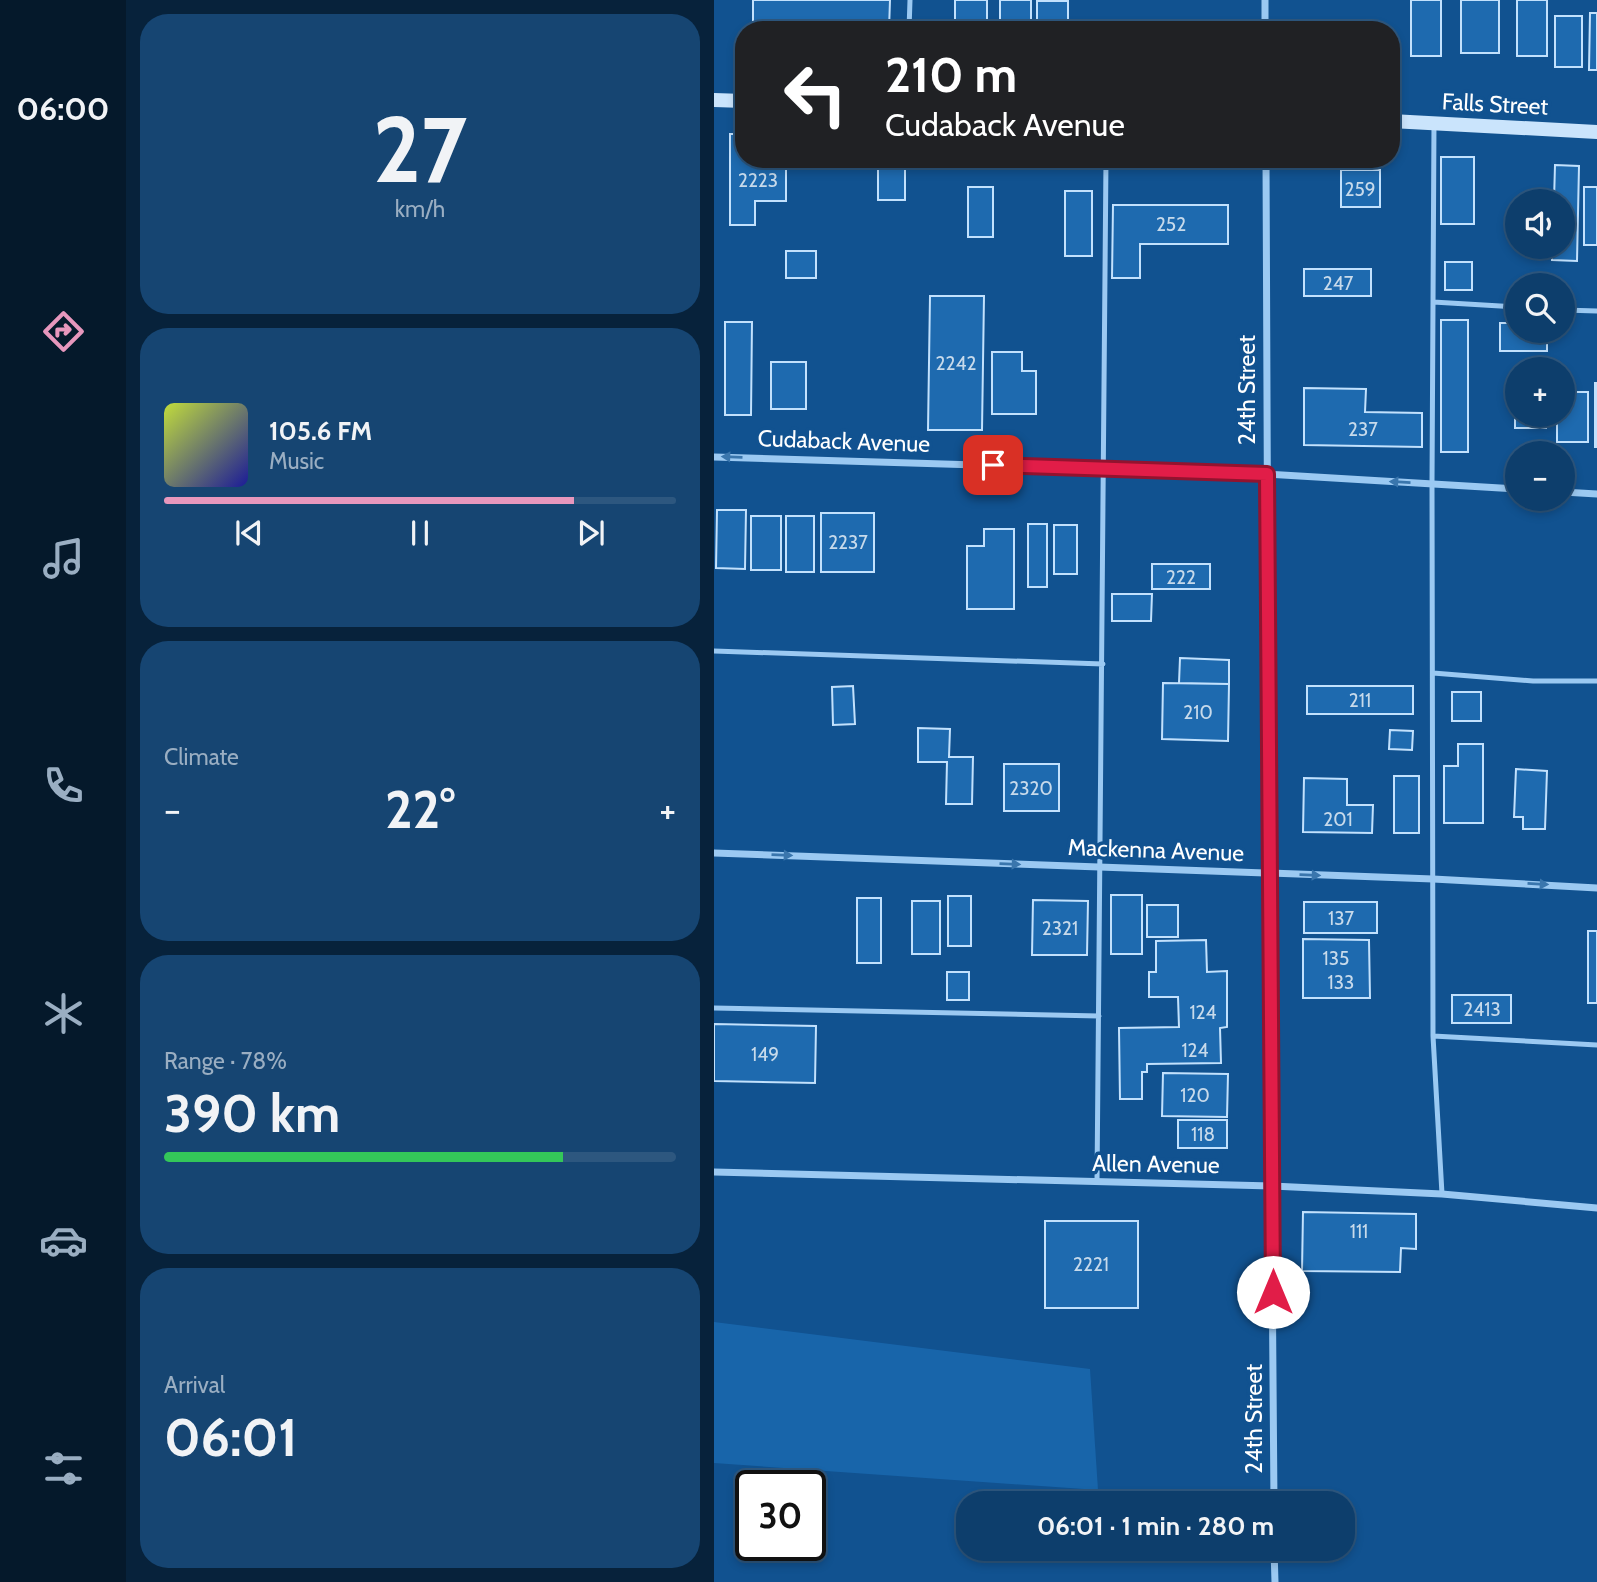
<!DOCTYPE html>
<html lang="en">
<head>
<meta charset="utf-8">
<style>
  body { margin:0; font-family:Cabin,sans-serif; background:#164572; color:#f1f3f6; height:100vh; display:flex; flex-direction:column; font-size:26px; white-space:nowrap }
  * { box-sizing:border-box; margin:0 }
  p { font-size:23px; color:#9aaec2 }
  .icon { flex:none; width:38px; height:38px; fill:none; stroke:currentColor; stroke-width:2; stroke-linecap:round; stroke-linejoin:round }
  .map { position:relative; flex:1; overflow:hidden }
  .drawer { display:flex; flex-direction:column; gap:14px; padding:14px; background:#07223b; width:588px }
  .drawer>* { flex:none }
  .banner { position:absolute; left:21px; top:21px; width:665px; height:147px; border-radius:28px; box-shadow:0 4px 10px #0003,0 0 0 2px #2d577f; background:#202124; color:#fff; overflow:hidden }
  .controls { position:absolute; left:791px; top:189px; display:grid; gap:14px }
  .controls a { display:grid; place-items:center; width:70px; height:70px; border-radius:50%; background:#0d3e6c; box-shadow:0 4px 10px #0003,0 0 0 2px #2d577f; font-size:35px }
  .speed { position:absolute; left:21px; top:1470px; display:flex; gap:14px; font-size:35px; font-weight:700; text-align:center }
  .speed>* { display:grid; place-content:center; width:91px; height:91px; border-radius:50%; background:#0d3e6c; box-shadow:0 4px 10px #0003,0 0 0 2px #2d577f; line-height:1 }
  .speed .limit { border:4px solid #111; border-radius:10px; background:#fff; color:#111 }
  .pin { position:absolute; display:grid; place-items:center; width:60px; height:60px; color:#fff; margin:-30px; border-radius:14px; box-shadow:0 4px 10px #0006 }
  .me { position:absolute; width:77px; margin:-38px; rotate:0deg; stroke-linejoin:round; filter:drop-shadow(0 0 5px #0008) }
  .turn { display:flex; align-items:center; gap:24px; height:147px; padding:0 35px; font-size:32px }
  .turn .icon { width:91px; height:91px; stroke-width:2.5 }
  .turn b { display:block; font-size:49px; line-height:60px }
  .big { font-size:52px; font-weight:800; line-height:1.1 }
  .drawer .widget { flex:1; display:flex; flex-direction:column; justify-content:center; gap:10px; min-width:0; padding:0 24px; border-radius:28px; background:#164572 }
  .drawer .dial { align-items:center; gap:0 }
  .dial b { font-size:91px; line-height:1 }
  .song { display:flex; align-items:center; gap:21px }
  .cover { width:84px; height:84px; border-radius:10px; background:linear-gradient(135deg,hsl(70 70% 55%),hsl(240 70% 35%)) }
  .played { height:7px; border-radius:4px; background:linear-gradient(90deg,#e797bd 80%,#2d577f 80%) }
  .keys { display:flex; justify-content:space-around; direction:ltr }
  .heat { display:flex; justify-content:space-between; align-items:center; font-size:38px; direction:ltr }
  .charge { height:10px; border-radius:5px; background:linear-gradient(90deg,#34c759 78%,#2d577f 0) }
  .trip { position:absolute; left:242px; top:1491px; width:399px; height:70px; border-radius:28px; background:#0d3e6c; box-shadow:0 4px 10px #0003,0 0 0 2px #2d577f; font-weight:800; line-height:70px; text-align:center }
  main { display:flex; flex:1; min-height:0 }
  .tabs { display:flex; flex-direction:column; width:126px; justify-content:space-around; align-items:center; background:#05192b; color:#9aaec2 }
  .tabs .icon { width:49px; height:49px }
  .tabs .selected { color:#e797bd }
  .tabs b { font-size:32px; color:#f1f3f6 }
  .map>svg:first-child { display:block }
  .green { fill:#1865aa }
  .building { fill:#1e6aaf; stroke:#c2e1fd; stroke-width:2 }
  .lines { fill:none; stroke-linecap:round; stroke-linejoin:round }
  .lane { stroke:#9bc9f2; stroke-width:5 }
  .street { stroke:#9bc9f2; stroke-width:7 }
  .secondary { stroke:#cae4fc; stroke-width:14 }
  .oneway { fill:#3a76ad }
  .route-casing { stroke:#92132f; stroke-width:18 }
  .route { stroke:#e11d48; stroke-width:12 }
  .labels { text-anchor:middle; stroke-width:7; stroke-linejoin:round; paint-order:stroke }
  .number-label { font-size:19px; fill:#c7daeb }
  .street-label { font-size:23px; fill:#fff; stroke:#115290 }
</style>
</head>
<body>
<main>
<nav class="tabs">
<b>06:00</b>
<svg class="icon selected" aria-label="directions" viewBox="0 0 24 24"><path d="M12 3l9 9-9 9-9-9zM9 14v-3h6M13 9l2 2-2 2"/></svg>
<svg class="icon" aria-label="music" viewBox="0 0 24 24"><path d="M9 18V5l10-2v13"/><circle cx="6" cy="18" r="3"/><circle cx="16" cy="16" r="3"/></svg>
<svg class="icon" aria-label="phone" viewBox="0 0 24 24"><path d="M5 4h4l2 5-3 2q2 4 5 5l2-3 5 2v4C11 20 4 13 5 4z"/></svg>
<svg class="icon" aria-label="climate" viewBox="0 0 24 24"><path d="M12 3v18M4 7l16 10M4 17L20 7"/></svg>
<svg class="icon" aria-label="car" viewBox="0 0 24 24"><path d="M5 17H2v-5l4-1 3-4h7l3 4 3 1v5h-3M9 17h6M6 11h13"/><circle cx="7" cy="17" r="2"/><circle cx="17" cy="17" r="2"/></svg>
<svg class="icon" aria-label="filters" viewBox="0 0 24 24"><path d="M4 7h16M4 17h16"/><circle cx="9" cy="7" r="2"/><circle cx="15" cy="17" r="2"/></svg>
</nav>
<section class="drawer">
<div class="widget dial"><b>27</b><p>km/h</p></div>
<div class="widget">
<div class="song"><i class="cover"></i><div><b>105.6 FM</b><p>Music</p></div></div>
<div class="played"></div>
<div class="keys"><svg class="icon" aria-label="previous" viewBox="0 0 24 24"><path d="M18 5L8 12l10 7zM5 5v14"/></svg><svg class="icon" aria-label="pause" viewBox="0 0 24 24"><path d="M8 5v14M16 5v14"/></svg><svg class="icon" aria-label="next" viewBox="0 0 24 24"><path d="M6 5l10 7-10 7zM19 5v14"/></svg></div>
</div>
<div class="widget"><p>Climate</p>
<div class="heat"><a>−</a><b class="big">22°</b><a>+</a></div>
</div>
<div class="widget"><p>Range · 78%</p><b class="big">390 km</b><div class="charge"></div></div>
<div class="widget"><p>Arrival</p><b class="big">06:01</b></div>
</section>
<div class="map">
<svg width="883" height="1582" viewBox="0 0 883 1582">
  <rect width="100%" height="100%" fill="#115290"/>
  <!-- green -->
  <path class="green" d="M0,1322L376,1369L384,1490L0,1463Z"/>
  <!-- building -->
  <path class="building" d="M39,0H176L175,30H39Z
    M241,0H273V30H241Z
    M286,0H317V30H286Z
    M697,0H727V56H697Z
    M747,0H785V53H747Z
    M803,0H833V56H803Z
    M323,1H354V30H323Z
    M876,13H883V70H875Z
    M841,16H868V67H841Z
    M401,27L514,28V30H401Z
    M677,54H686V76H677Z
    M16,134H30V159H72V201H41V225H16Z
    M727,157H760V224H727Z
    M164,159H191V200H164Z
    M841,165L865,166L863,261L838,260V247H849V201H840Z
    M627,170H666V207H627Z
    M254,187H279V237H254Z
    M870,187H883V245H870Z
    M351,191H378V256H351Z
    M399,205H514V244H426V278H398Z
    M72,251H102V278H72Z
    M731,262H758V290H731Z
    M590,269H657V296H590Z
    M216,296H270L268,430H214Z
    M727,320H754V452H727Z
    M11,322H38L37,415H11Z
    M786,323H803V331H833V351H786Z
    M278,352H308V371H322V414H278Z
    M57,362H92V409H57Z
    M801,380H803V415H832V428H801Z
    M881,383H883V447H881Z
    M590,388L652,389L651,412L708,413V447L590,445Z
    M849,392H874V442H843V415H849Z
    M3,510H32L31,569L2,568Z
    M107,513H160V572H107Z
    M37,516H67V570H37Z
    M72,516H100V572H72Z
    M314,524H333V587H314Z
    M340,525H363V574H340Z
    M270,529H300V609H253V546H270Z
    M438,564H496V589H438Z
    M398,594H438L437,621H398Z
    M466,658L515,660V684L465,683Z
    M449,683L515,684L514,741L448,739Z
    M139,686L141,724L119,725L118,687Z
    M593,686H699V714H593Z
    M738,692H767V721H738Z
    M204,728L236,729L235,757H259L258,804H232L233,762H204Z
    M676,730L699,731L698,750L675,749Z
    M744,744H769V823H730V766H744Z
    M290,764H345V811H290Z
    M802,769L833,771L831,829H809V817H800Z
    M680,776H705V833H680Z
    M590,778L633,779V805H659L658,833L589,832Z
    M397,895H428V954H397Z
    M234,896H257V946H234Z
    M143,898H167V963H143Z
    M319,900L374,901L373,955H318Z
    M198,901H226V954H198Z
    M590,902H663V933H590Z
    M433,905H464V937H433Z
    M874,931H883V1003H874Z
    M589,939L655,940L656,998H589Z
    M492,940L493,972L513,971V1027L506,1028L507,1063L433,1064V1072H428V1099H406L405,1028L465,1027L464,997H435V972H442V941Z
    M233,972H255V1000H233Z
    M738,995H797V1023H738Z
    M0,1024L102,1026L101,1083L0,1081Z
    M449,1073L514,1074L513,1117L448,1116Z
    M464,1120H513V1148H464Z
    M589,1212L702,1214V1249L687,1248L686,1272L588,1271Z
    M331,1221H424V1308H331Z"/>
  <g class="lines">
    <!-- lane -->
    <path class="lane" d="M195,30L196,0
      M720,123L718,484L719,1036L728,1194
      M719,302L803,307
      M849,310L883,311
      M0,651L389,664
      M719,673L819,681H883
      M0,1008L385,1016
      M719,1036L883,1045
      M383,1182L392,159"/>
    <!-- street -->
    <path class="street" d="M551,0V30
      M552,159L555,874L560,1503
      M0,457L553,474L803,489
      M849,492L883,494
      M0,853L719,879L883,888
      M0,1172L558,1186L728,1194L883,1208
      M560,1549L561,1582"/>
    <!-- secondary -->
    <path class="secondary" d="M0,100L30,101
      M677,121L883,132"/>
  </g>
  <!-- one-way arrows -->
  <defs><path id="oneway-solid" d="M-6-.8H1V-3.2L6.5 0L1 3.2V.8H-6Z" transform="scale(1.75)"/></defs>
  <g class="oneway">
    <use href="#oneway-solid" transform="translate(18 457) rotate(-178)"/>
    <use href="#oneway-solid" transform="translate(686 482) rotate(-177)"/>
    <use href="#oneway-solid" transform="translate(68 855) rotate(2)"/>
    <use href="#oneway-solid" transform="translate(296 864) rotate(2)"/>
    <use href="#oneway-solid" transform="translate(596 875) rotate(2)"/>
    <use href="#oneway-solid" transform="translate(824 884) rotate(3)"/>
  </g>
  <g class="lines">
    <defs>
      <path id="route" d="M279,465L553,474L559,1292"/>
    </defs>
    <!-- route casing -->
    <use href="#route" class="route-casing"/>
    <!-- route -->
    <use href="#route" class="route"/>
  </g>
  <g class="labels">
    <!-- number labels -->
    <g class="number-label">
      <text x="44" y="187">2223</text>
      <text x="646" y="196">259</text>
      <text x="457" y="231">252</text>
      <text x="624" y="290">247</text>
      <text x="242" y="370">2242</text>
      <text x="649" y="436">237</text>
      <text x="134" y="549">2237</text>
      <text x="467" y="584">222</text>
      <text x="646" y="707">211</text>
      <text x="484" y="719">210</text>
      <text x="317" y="795">2320</text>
      <text x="624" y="826">201</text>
      <text x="627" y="925">137</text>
      <text x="346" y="935">2321</text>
      <text x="622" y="965">135</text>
      <text x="627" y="989">133</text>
      <text x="768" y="1016">2413</text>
      <text x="489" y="1019">124</text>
      <text x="481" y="1057">124</text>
      <text x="51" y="1061">149</text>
      <text x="481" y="1102">120</text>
      <text x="489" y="1141">118</text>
      <text x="645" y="1238">111</text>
      <text x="377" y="1271">2221</text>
    </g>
    <!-- street labels -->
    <g class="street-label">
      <text transform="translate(781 104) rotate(3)" y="8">Falls Street</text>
      <text transform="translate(533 390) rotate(-90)" y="8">24th Street</text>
      <text transform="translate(130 441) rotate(2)" y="8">Cudaback Avenue</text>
      <text transform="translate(442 850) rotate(2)" y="8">Mackenna Avenue</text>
      <text transform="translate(442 1164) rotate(1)" y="8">Allen Avenue</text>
      <text transform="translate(540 1419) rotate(-90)" y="8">24th Street</text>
    </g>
  </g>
</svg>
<div class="controls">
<a><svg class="icon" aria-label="sound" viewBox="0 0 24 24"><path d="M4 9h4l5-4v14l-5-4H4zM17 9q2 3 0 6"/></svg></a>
<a><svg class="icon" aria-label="search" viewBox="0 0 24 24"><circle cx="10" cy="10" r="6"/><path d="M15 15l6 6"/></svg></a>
<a>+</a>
<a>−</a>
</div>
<div class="speed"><div class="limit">30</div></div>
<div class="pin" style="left:279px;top:465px;background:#d93025"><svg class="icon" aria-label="arrive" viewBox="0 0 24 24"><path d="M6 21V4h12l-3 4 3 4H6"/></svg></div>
<svg class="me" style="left:559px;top:1292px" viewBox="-20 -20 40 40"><circle r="19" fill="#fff"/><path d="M0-13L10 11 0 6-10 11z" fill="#e11d48"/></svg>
<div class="trip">06:01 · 1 min · 280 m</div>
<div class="banner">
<div class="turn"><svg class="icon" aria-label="left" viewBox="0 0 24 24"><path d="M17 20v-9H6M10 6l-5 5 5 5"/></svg><div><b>210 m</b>Cudaback Avenue</div></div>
</div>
</div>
</main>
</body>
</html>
